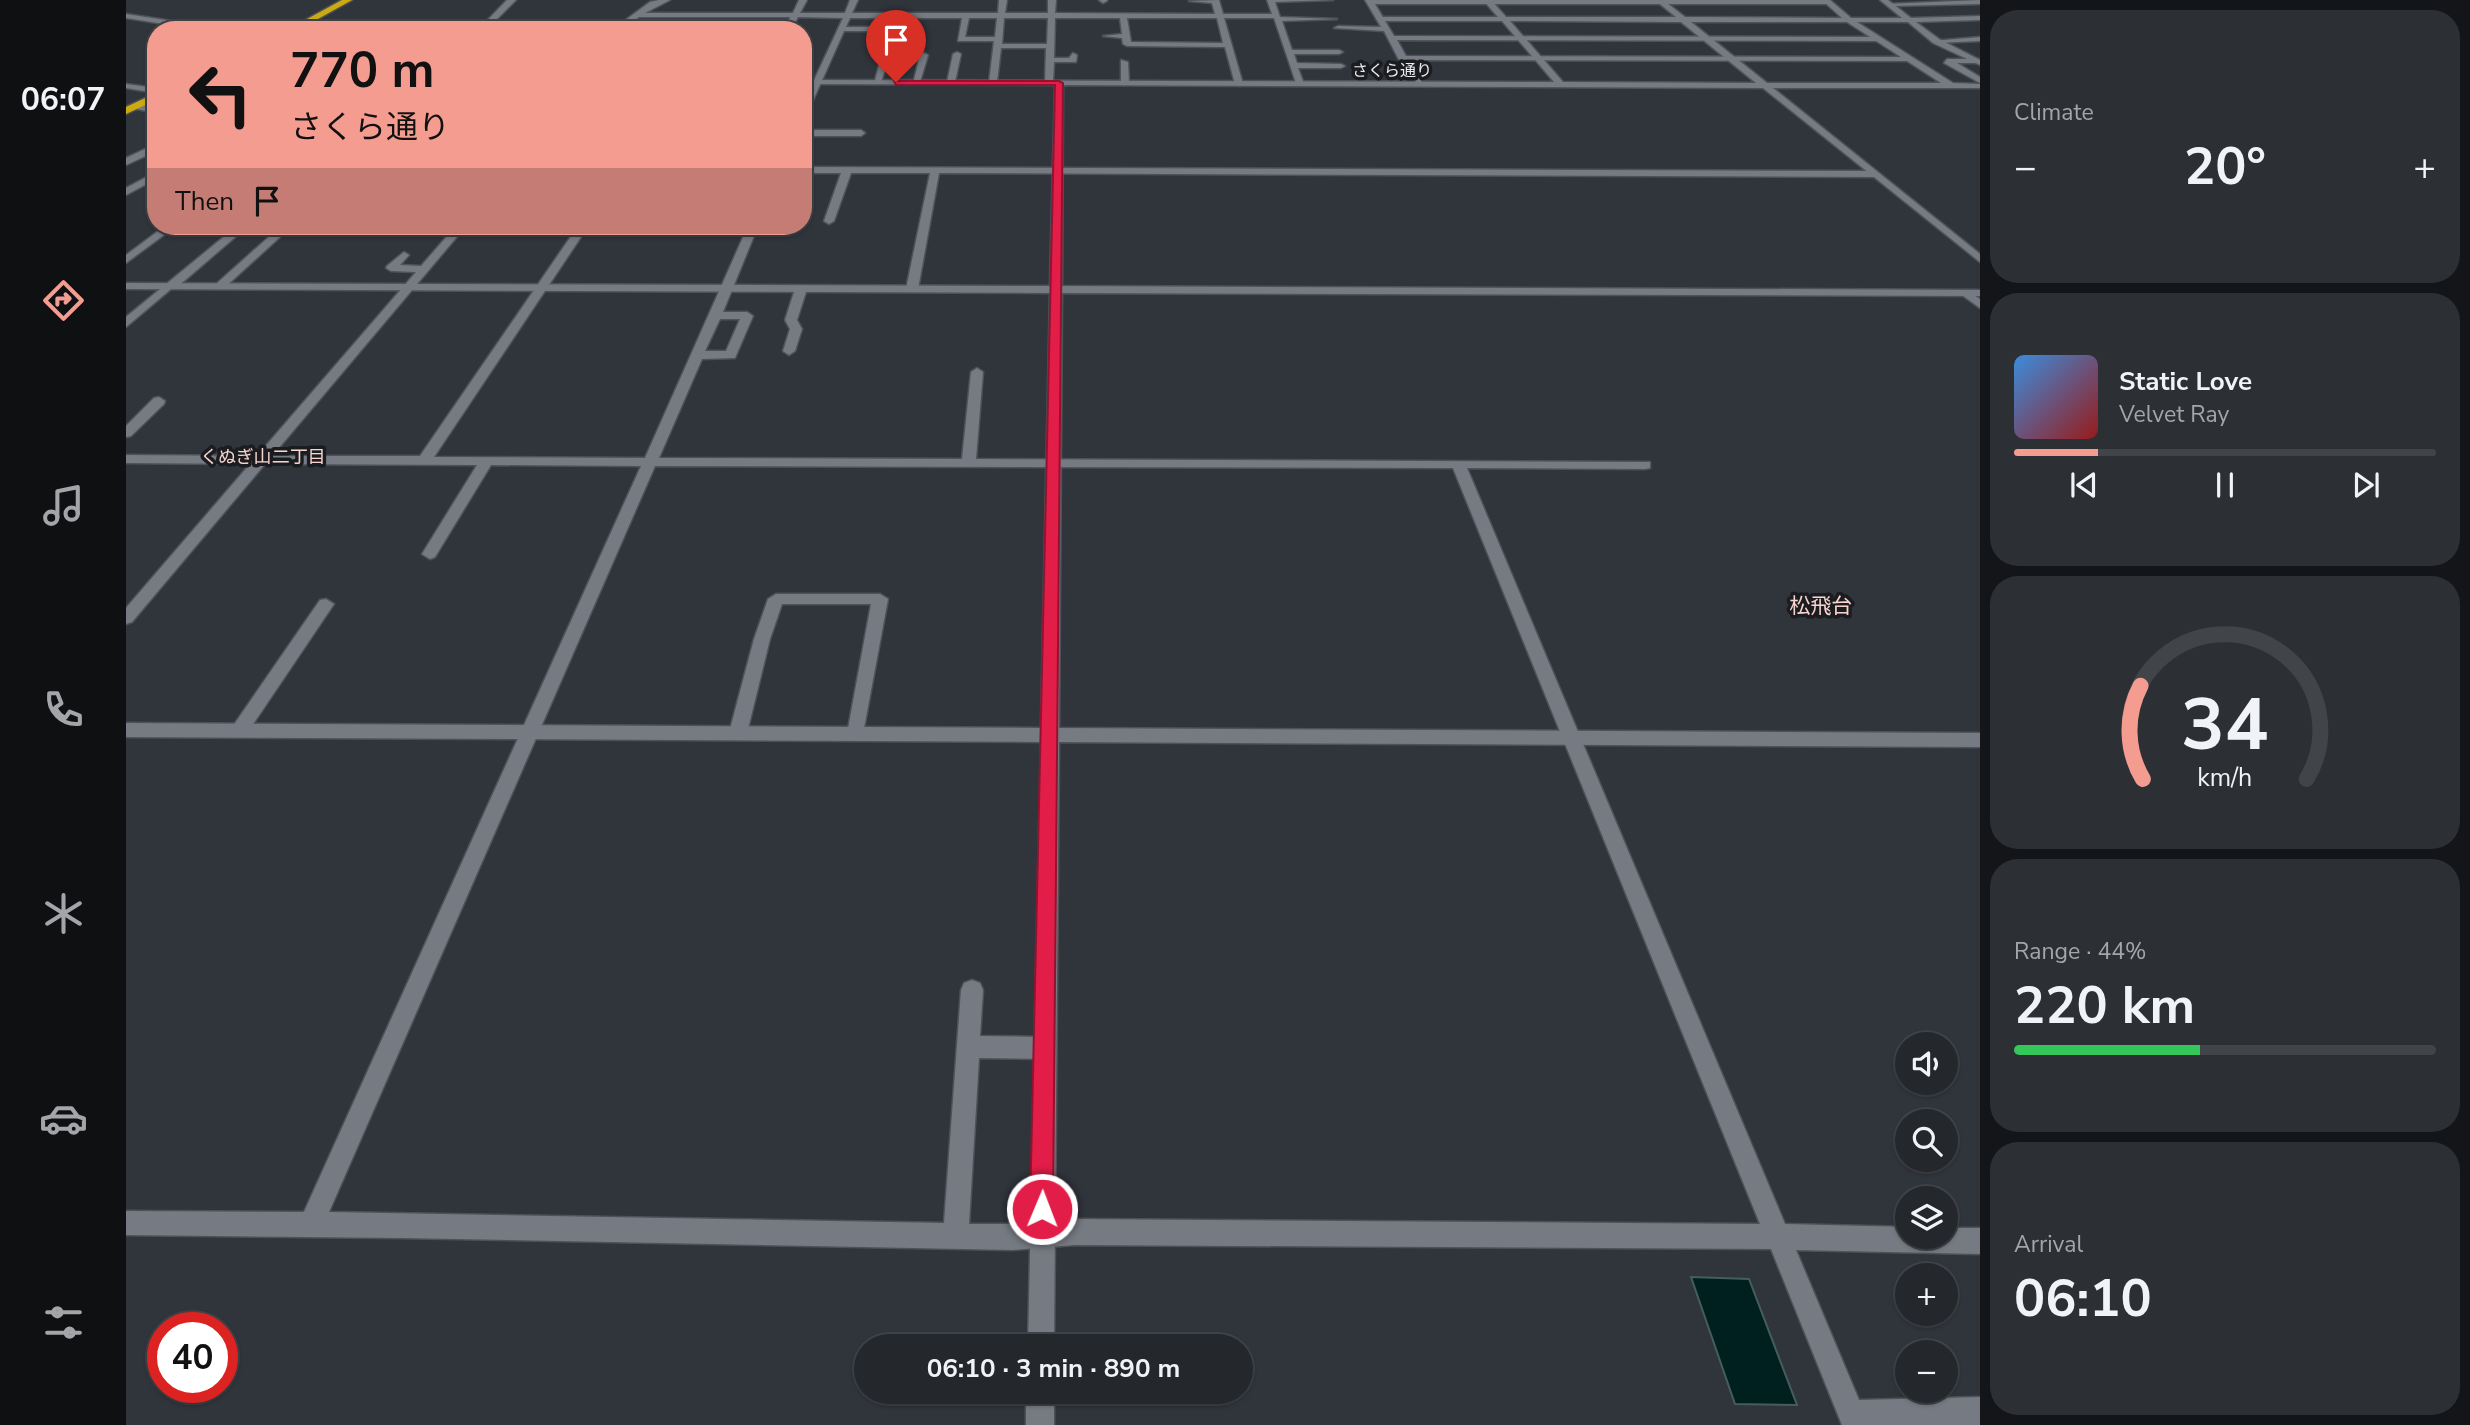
<!DOCTYPE html>
<html lang="en">
<head>
<meta charset="utf-8">
<style>
  body { margin:0; font-family:"Nunito Sans","Noto Sans JP",sans-serif; background:#2c2f34; color:#f1f3f6; height:100vh; display:flex; flex-direction:column; font-size:26px; white-space:nowrap }
  * { box-sizing:border-box; margin:0 }
  p { font-size:23px; color:#a3a5a9 }
  .icon { flex:none; width:38px; height:38px; fill:none; stroke:currentColor; stroke-width:2; stroke-linecap:round; stroke-linejoin:round }
  .map { position:relative; flex:1; overflow:hidden }
  .sheet { display:flex; flex-direction:column; gap:10px; padding:10px; background:#141518; width:490px }
  .sheet>* { flex:none }
  .top-card { position:absolute; left:21px; top:21px; width:665px; height:214px; border-radius:28px; box-shadow:0 2px 5px #0004,0 0 0 2px #414448; background:#f59c91; color:#111; overflow:hidden }
  .controls { position:absolute; left:1769px; top:1032px; display:grid; gap:14px }
  .controls a { display:grid; place-items:center; width:63px; height:63px; border-radius:50%; background:#24272c; box-shadow:0 2px 5px #0004,0 0 0 2px #414448; font-size:35px }
  .speed { position:absolute; left:21px; top:1312px; display:flex; gap:14px; font-size:35px; font-weight:700; text-align:center }
  .speed>* { display:grid; place-content:center; width:91px; height:91px; border-radius:50%; background:#24272c; box-shadow:0 2px 5px #0004,0 0 0 2px #414448; line-height:1 }
  .speed .limit { border:10px solid #d22; background:#fff; color:#111 }
  .pin { position:absolute; display:grid; place-items:center; width:60px; height:60px; color:#fff; margin:-72px -30px; border-radius:50% 50% 50% 0; rotate:-45deg; box-shadow:0 0 7px #0007 }
  .pin .icon { rotate:45deg }
  .me { position:absolute; width:77px; margin:-38px; rotate:1deg; stroke-linejoin:round; filter:drop-shadow(0 0 5px #0008) }
  .turn { display:flex; align-items:center; gap:24px; height:147px; padding:0 28px; font-size:32px }
  .turn .icon { width:91px; height:91px; stroke-width:2.5 }
  .turn b { display:block; font-size:49px; line-height:60px }
  .then { display:flex; align-items:center; height:66px; padding:0 28px; background:#0003; gap:14px; font-size:26px }
  .big { font-size:52px; font-weight:700; line-height:1.1 }
  .sheet .card { flex:1; display:flex; flex-direction:column; justify-content:center; gap:10px; min-width:0; padding:0 24px; border-radius:28px; background:#2c2f34 }
  .sheet .dial { align-items:center; gap:0 }
  .dial svg { height:182px; overflow:visible; fill:none; stroke:#414448; stroke-width:7; stroke-linecap:round; text-anchor:middle }
  .dial text { fill:#f1f3f6; stroke:none }
  .song { display:flex; align-items:center; gap:21px }
  .cover { width:84px; height:84px; border-radius:10px; background:linear-gradient(135deg,hsl(210 70% 55%),hsl(0 70% 35%)) }
  .played { height:7px; border-radius:4px; background:linear-gradient(90deg,#f59c91 20%,#414448 20%) }
  .keys { display:flex; justify-content:space-around; direction:ltr }
  .heat { display:flex; justify-content:space-between; align-items:center; font-size:38px; direction:ltr }
  .charge { height:10px; border-radius:5px; background:linear-gradient(90deg,#34c759 44%,#414448 0) }
  .trip { position:absolute; left:728px; top:1334px; width:399px; height:70px; border-radius:35px; background:#24272c; box-shadow:0 2px 5px #0004,0 0 0 2px #414448; font-weight:700; line-height:70px; text-align:center }
  main { display:flex; flex:1; min-height:0 }
  .tab-bar { display:flex; flex-direction:column; width:126px; justify-content:space-around; align-items:center; background:#0e1012; color:#a3a5a9 }
  .tab-bar .icon { width:49px; height:49px }
  .tab-bar .on { color:#f59c91 }
  .tab-bar b { font-size:32px; color:#f1f3f6 }
  .map>svg:first-child { display:block }
  .water { fill:#002020; stroke:#465d5e; stroke-width:2 }
  .lines { fill:none; stroke-linecap:round; stroke-linejoin:round }
  .street-casing { stroke:#4e5258; stroke-width:3 }
  .secondary-casing { stroke:#4e5258; stroke-width:3 }
  .highway-casing { stroke:#4e5258; stroke-width:3 }
  .street { fill:#767b83; fill-rule:evenodd }
  .secondary { fill:#767b83; fill-rule:evenodd }
  .highway { fill:#cdaa10; fill-rule:evenodd }
  .route { fill:#e11d48; stroke:#92132f; stroke-width:2 }
  .labels { text-anchor:middle; stroke-width:7; stroke-linejoin:round; paint-order:stroke }
  .far-street-label { font-size:16px; fill:#e9ebf0; stroke:#1a1c1f }
  .far-neighbourhood-label { font-size:18px; fill:#f7d4cf; stroke:#1a1c1f }
  .neighbourhood-label { font-size:21px; fill:#f7d4cf; stroke:#1a1c1f }
</style>
</head>
<body>
<main>
<nav class="tab-bar">
<b>06:07</b>
<svg class="icon on" aria-label="directions" viewBox="0 0 24 24"><path d="M12 3l9 9-9 9-9-9zM9 14v-3h6M13 9l2 2-2 2"/></svg>
<svg class="icon" aria-label="music" viewBox="0 0 24 24"><path d="M9 18V5l10-2v13"/><circle cx="6" cy="18" r="3"/><circle cx="16" cy="16" r="3"/></svg>
<svg class="icon" aria-label="phone" viewBox="0 0 24 24"><path d="M5 4h4l2 5-3 2q2 4 5 5l2-3 5 2v4C11 20 4 13 5 4z"/></svg>
<svg class="icon" aria-label="climate" viewBox="0 0 24 24"><path d="M12 3v18M4 7l16 10M4 17L20 7"/></svg>
<svg class="icon" aria-label="car" viewBox="0 0 24 24"><path d="M5 17H2v-5l4-1 3-4h7l3 4 3 1v5h-3M9 17h6M6 11h13"/><circle cx="7" cy="17" r="2"/><circle cx="17" cy="17" r="2"/></svg>
<svg class="icon" aria-label="filters" viewBox="0 0 24 24"><path d="M4 7h16M4 17h16"/><circle cx="9" cy="7" r="2"/><circle cx="15" cy="17" r="2"/></svg>
</nav>
<div class="map">
<svg width="1854" height="1425" viewBox="0 0 1854 1425">
  <rect width="100%" height="100%" fill="#30343b"/>
  <!-- water -->
  <path class="water" d="M1565,1277L1623,1279L1671,1405L1609,1404Z"/>
  <g class="lines">
    <defs>
      <path id="street" d="M381,0H390L360,30H352Z
        M533,0H544L519,13H667L673,0H681L674,13H719L724,0H732L726,13H872L873,0H881L879,13H922V0H930L929,13L1089,14L1086,3L1063,1L1093,0L1097,14H1146L1141,0H1207L1149,2L1154,17L1211,19L1156,21L1166,50H1213L1217,52L1213,54H1168L1171,63L1215,64L1219,66L1215,68H1172L1178,84L1171,86L1148,18H1098L1117,84L1113,86L1109,84L1099,47L1001,46L997,44L996,38L977,36L996,34L994,18H929L928,58H943L947,53L951,55L950,62H928L927,83L923,85L919,83L920,48H875L871,82L867,84L863,82L868,41H832L836,18H770L764,31H718L681,114L677,117V104L717,18L672,17L665,30H659L664,17H513L495,30H486L524,2ZM724,18H762L758,27H720ZM843,18H871L869,37H839ZM878,18H922L921,44H876ZM1001,18H1091L1097,43L1005,42Z
        M973,0H981V1L977,3Z
        M1239,0H1702L1706,2L1702,4H1249L1268,36L1753,37L1757,39L1753,41L1271,40L1280,56L1783,57L1787,59L1783,61L1283,60L1297,84L1293,86L1272,58L1258,31L1208,28L1212,26L1255,27Z
        M1854,0V4L1764,6L1760,4Z
        M1854,37V41L1810,43L1806,41Z
        M761,49L765,51L755,82L748,84L757,51Z
        M831,52L835,54L829,82L825,84L821,82L827,54Z
        M798,53L802,55L794,82L787,84L794,55Z
        M1821,59H1853L1850,63H1831L1854,77V83L1818,63Z
        M995,60L1002,62L1003,83L999,85L995,83Z
        M0,84L30,88V93L0,88Z
        M9,103L30,107V113L6,108Z
        M677,130H735L739,133L735,136H677Z
        M30,148V154H24L0,165V158L19,149Z
        M677,167L1749,171L1754,174L1749,177L813,173L792,289L786,292L780,289L804,173H725L708,221L703,224L698,221L715,173H677Z
        M30,172V179L0,195V188Z
        M39,226H50L0,263V255Z
        M111,226H122L50,288L45,289L0,327V317Z
        M330,226H340L146,456H294L452,226H459L461,228L308,457L519,458L622,226H632L597,312H621L627,316L609,358L576,359L533,458L836,459L845,372L851,368L857,372L850,459L1524,462V468L1519,469L1341,468L1659,1224L1782,1227V1237H1820V1228H1854V1254L1670,1250L1733,1400L1854,1397V1425H1716L1645,1249L949,1245L887,1250L276,1238L0,1235V1211L178,1212L515,466L365,465L309,557L304,559L296,554L351,465L139,464L6,622L0,624V608L124,464L0,463V455L131,456L290,272L265,271L260,268L261,266L278,252L283,255L274,265L295,266ZM594,319H614L600,351H579ZM529,466L1327,468L1634,1224L949,1219L887,1224H843L853,1058L917,1059L925,1056L928,1048L925,1040L917,1037L854,1036L857,990L854,983L846,980L838,983L835,990L818,1223L203,1212Z
        M145,235L154,237L98,288H90V284Z
        M675,286L681,289L671,320L676,329L669,351L663,355L657,351L664,329L659,320L669,289Z
        M1840,290L1854,299V308L1836,295V291Z
        M33,397L39,401L38,404L5,436L0,437V426L28,398Z
        M650,594H754L762,599L736,739H724L721,734L745,604H656L644,639L621,733L618,738H606L603,733L628,639L642,599Z
        M200,599L208,604L119,736H107L104,731L107,726L194,600Z"/>
      <path id="secondary" d="M1357,0H1365L1380,17H1550L1529,0H1537L1559,17L1716,18L1696,0H1704L1725,18H1776L1754,0H1762L1785,18L1854,16V20L1790,22L1813,39L1854,60V65L1807,43L1782,22H1731L1827,83L1854,84V88H1647L1854,254V262L1637,88L937,85L936,286L1854,290V296L936,293L933,728L1854,733V747L933,742L928,1346H902L915,742L0,737V723L915,728L924,293L0,289V283L924,286L929,85L677,84V80L1428,82L1376,21H1254L1250,19L1254,17H1372ZM1384,21L1555,22L1630,83L1437,82ZM1565,22H1721L1815,83H1641Z
        M0,14L92,28L96,30H76L0,18Z
        M900,1391H928V1425H900Z"/>
      <path id="highway" d="M216,0H226L172,30H161Z
        M30,93V100L0,114V107Z"/>
    </defs>
    <!-- street casing -->
    <use href="#street" class="street-casing"/>
    <!-- secondary casing -->
    <use href="#secondary" class="secondary-casing"/>
    <!-- highway casing -->
    <use href="#highway" class="highway-casing"/>
    <!-- street -->
    <use href="#street" class="street"/>
    <!-- secondary -->
    <use href="#secondary" class="secondary"/>
    <!-- highway -->
    <use href="#highway" class="highway"/>
  </g>
  <!-- route -->
  <path class="route" d="M768,81H933L937,83L927,1209L924,1217L916,1221L908,1217L904,1209L929,85H770Z"/>
  <g class="labels">
    <!-- far-street labels -->
    <g class="far-street-label">
      <text x="1266" y="76">さくら通り</text>
    </g>
    <!-- far-neighbourhood labels -->
    <g class="far-neighbourhood-label">
      <text x="137" y="463">くぬぎ山二丁目</text>
    </g>
    <!-- neighbourhood labels -->
    <g class="neighbourhood-label">
      <text x="1695" y="613">松飛台</text>
    </g>
  </g>
</svg>
<div class="controls">
<a><svg class="icon" aria-label="sound" viewBox="0 0 24 24"><path d="M4 9h4l5-4v14l-5-4H4zM17 9q2 3 0 6"/></svg></a>
<a><svg class="icon" aria-label="search" viewBox="0 0 24 24"><circle cx="10" cy="10" r="6"/><path d="M15 15l6 6"/></svg></a>
<a><svg class="icon" aria-label="layers" viewBox="0 0 24 24"><path d="M12 4l9 5-9 5-9-5zM3 14l9 5 9-5"/></svg></a>
<a>+</a>
<a>−</a>
</div>
<div class="speed"><div class="limit">40</div></div>
<div class="pin" style="left:770px;top:82px;background:#d93025"><svg class="icon" aria-label="arrive" viewBox="0 0 24 24"><path d="M6 21V4h12l-3 4 3 4H6"/></svg></div>
<svg class="me" style="left:916px;top:1209px" viewBox="-20 -20 40 40"><circle r="17" fill="#e11d48" stroke="#fff" stroke-width="3"/><path d="M0-11L8 9 0 5-8 9z" fill="#fff"/></svg>
<div class="trip">06:10 · 3 min · 890 m</div>
<div class="top-card">
<div class="turn"><svg class="icon" aria-label="left" viewBox="0 0 24 24"><path d="M17 20v-9H6M10 6l-5 5 5 5"/></svg><div><b>770 m</b>さくら通り</div></div>
<div class="then">Then<svg class="icon" aria-label="arrive" viewBox="0 0 24 24"><path d="M6 21V4h12l-3 4 3 4H6"/></svg></div>
</div>
</div>
<section class="sheet">
<div class="card"><p>Climate</p>
<div class="heat"><a>−</a><b class="big">20°</b><a>+</a></div>
</div>
<div class="card">
<div class="song"><i class="cover"></i><div><b>Static Love</b><p>Velvet Ray</p></div></div>
<div class="played"></div>
<div class="keys"><svg class="icon" aria-label="previous" viewBox="0 0 24 24"><path d="M18 5L8 12l10 7zM5 5v14"/></svg><svg class="icon" aria-label="pause" viewBox="0 0 24 24"><path d="M8 5v14M16 5v14"/></svg><svg class="icon" aria-label="next" viewBox="0 0 24 24"><path d="M6 5l10 7-10 7zM19 5v14"/></svg></div>
</div>
<div class="card dial"><svg viewBox="0 0 100 80">
<path d="M14 69A42 42 0 1 1 86 69"/>
<path d="M14 69A42 42 0 0 1 13 28" stroke="#f59c91"/>
<text x="50" y="56" font-size="32" font-weight="700">34</text>
<text x="50" y="72" font-size="11">km/h</text>
</svg></div>
<div class="card"><p>Range · 44%</p><b class="big">220 km</b><div class="charge"></div></div>
<div class="card"><p>Arrival</p><b class="big">06:10</b></div>
</section>
</main>
</body>
</html>
